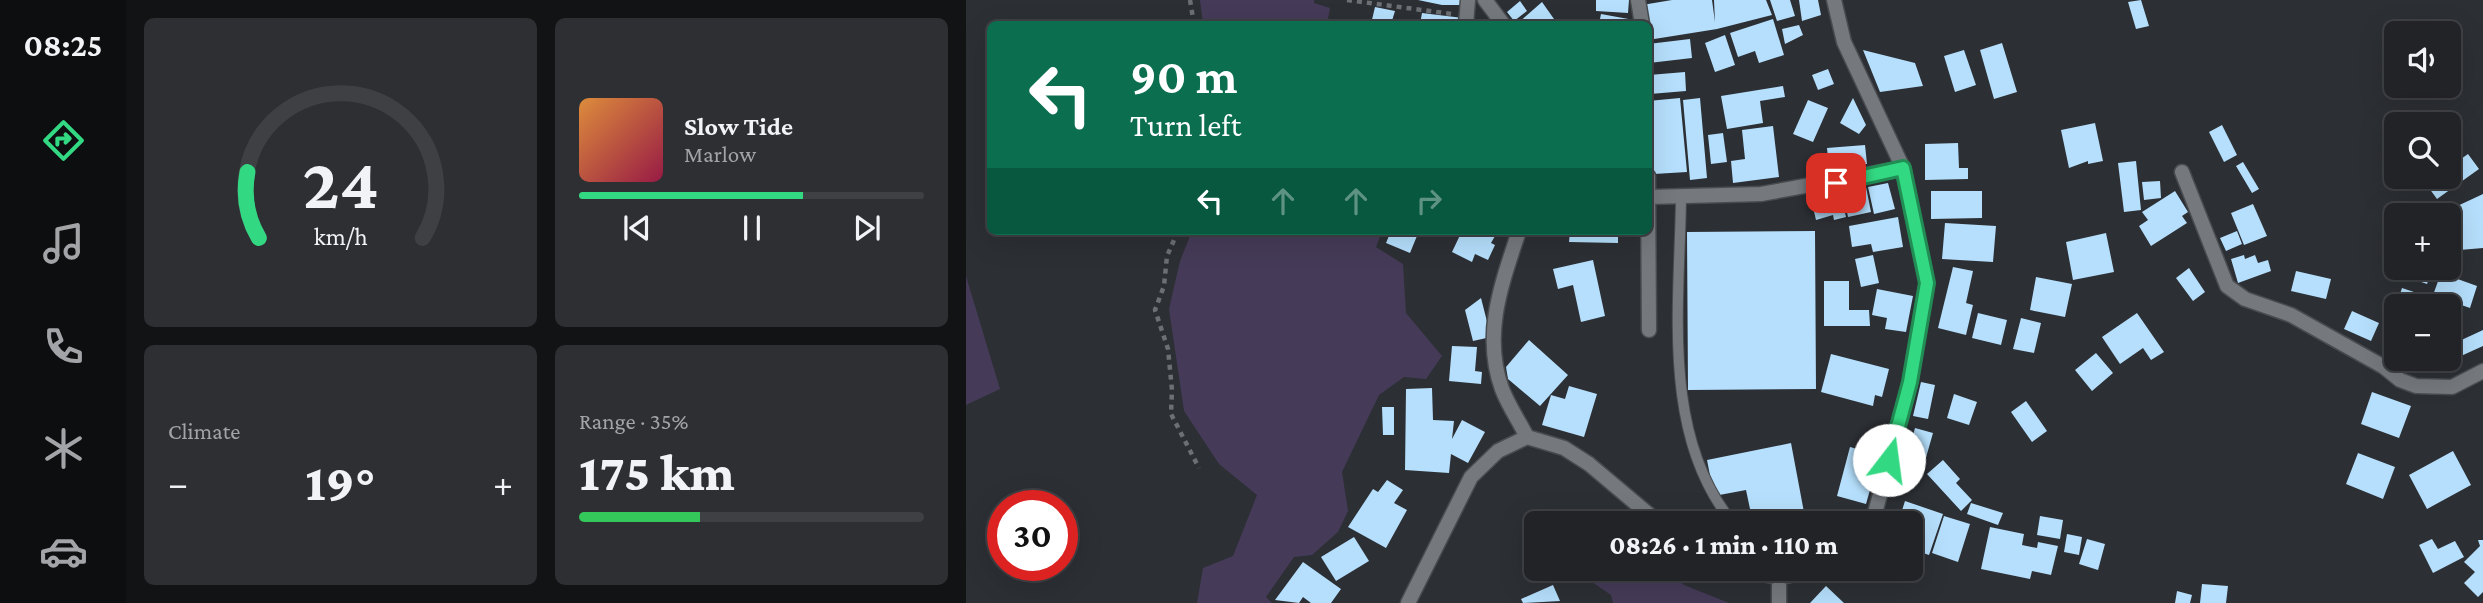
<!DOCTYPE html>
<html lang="en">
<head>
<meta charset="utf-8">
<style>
  body { margin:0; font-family:"Crimson Pro",serif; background:#2d2f33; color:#f1f3f6; height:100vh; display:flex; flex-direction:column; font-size:26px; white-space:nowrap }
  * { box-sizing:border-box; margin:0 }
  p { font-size:23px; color:#a2a4a7 }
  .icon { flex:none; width:38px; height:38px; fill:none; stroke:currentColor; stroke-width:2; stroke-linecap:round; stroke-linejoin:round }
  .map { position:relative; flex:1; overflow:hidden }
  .sheet { display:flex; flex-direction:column; gap:18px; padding:18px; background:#121315; width:840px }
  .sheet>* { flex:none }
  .hud { position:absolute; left:21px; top:21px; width:665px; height:214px; border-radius:10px; box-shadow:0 7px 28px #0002,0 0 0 2px #3e4044; background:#0b6e4f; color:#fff; overflow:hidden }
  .controls { position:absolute; left:1418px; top:21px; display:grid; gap:14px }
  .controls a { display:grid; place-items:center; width:77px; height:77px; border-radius:10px; background:#212327; box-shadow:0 7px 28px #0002,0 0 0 2px #3e4044; font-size:35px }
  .speed { position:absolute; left:21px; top:490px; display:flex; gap:14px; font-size:35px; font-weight:700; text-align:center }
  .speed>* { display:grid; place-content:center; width:91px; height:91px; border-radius:50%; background:#212327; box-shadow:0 7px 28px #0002,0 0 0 2px #3e4044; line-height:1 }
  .speed .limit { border:10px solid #d22; background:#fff; color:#111 }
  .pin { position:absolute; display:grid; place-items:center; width:60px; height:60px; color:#fff; margin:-30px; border-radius:14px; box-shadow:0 4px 10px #0006 }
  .me { position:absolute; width:77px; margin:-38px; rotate:15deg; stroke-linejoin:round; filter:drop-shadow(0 0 5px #0008) }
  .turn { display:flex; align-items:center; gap:24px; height:147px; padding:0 28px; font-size:32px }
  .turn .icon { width:91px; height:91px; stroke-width:2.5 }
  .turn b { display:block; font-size:49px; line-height:60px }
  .lanes { display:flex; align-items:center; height:66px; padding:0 28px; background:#0003; justify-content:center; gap:35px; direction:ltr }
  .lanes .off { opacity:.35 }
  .big { font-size:52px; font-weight:800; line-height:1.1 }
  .sheet .card { flex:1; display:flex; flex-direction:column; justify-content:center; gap:10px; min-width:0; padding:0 24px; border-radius:10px; background:#2d2f33 }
  .sheet .dial { align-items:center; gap:0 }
  .dial svg { height:182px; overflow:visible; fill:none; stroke:#3e4044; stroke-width:7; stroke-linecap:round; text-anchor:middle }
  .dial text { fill:#f1f3f6; stroke:none }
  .song { display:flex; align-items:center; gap:21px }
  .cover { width:84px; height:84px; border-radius:10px; background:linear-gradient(135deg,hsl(30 70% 55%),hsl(340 70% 35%)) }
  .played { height:7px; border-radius:4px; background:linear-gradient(90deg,#33d882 65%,#3e4044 65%) }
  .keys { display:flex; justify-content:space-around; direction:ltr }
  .heat { display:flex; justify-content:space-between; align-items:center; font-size:38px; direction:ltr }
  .charge { height:10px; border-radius:5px; background:linear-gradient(90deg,#34c759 35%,#3e4044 0) }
  .sheet .tiles { flex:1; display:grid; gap:18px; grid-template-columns:repeat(2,1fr) }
  .trip { position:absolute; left:558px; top:511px; width:399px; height:70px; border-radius:10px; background:#212327; box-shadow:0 7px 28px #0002,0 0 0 2px #3e4044; font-weight:800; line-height:70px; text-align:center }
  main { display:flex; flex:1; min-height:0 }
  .tabs { display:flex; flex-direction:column; width:126px; justify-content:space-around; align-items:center; background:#0d0e10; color:#a2a4a7 }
  .tabs .icon { width:49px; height:49px }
  .tabs .selected { color:#33d882 }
  .tabs b { font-size:32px; color:#f1f3f6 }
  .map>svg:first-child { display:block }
  .green { fill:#453b58 }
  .building { fill:#b5dffc }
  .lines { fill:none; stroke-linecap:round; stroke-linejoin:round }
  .service-casing { stroke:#494c4f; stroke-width:12 }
  .minor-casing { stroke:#494c4f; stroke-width:17 }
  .path { stroke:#6c6f73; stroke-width:4.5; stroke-dasharray:5 5; stroke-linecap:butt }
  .service { stroke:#75797e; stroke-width:10 }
  .minor { stroke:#75797e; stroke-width:14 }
  .route-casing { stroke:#218c54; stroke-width:18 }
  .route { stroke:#33d882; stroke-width:12 }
</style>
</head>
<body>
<main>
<nav class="tabs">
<b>08:25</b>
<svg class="icon selected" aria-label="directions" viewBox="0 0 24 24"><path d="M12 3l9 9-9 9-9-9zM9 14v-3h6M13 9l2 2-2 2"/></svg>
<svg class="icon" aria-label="music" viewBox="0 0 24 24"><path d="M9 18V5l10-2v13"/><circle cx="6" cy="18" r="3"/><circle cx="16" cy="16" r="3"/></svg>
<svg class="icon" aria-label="phone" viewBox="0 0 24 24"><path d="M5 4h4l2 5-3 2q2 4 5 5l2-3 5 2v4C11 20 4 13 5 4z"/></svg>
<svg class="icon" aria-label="climate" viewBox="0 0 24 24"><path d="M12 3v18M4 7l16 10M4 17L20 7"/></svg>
<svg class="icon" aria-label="car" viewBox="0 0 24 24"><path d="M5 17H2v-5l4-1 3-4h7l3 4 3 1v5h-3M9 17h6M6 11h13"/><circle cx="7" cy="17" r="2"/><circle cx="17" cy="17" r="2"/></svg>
</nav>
<section class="sheet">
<div class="tiles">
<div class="card dial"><svg viewBox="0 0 100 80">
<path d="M14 69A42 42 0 1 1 86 69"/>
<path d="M14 69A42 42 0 0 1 9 40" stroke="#33d882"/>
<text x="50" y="56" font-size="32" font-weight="700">24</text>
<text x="50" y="72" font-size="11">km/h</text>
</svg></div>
<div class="card">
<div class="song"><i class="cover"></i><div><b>Slow Tide</b><p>Marlow</p></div></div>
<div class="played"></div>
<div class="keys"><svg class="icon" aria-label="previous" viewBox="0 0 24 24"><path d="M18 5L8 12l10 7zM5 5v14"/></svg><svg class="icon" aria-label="pause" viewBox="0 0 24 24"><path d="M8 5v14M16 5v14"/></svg><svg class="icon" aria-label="next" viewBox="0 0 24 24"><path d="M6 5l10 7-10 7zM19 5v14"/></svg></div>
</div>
<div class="card"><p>Climate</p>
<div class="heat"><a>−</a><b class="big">19°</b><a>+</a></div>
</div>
<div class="card"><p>Range · 35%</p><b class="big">175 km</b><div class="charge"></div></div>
</div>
</section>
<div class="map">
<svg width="1517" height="603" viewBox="0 0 1517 603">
  <rect width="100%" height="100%" fill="#2c2f34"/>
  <!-- green -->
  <path class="green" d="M234,0H348V3L364,8L361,24H237Z
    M226,231H416L410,247L437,264L440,313L476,356L460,379L438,377L413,395L376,472L382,511L372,532L346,555L328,557L300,597L306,603H231L237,568L267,556L291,495L253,464L218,411L203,309L214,261Z
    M0,276L34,389L0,405Z
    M607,569H698L718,585L763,603H647L645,595Z"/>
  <!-- building -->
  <path class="building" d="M452,0H494V5H476Z
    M630,0H663L662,13L630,11Z
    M706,0H746L749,22L748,0H800L806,15L751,29L682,40V24L676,5Z
    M804,0H824L829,16L811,21Z
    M833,0H852L855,15L836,21Z
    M1175,0L1183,26L1170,29L1162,2Z
    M554,1L561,11L548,21L541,12Z
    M576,2L588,19L580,24H551Z
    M409,7L429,11L425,24H405Z
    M456,13L497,18L496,24H454Z
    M635,14L668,20V24H633Z
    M807,19L818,55L793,63L789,51L772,57L764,33Z
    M630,21V24H600V22Z
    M833,25L837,35L819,44L816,29Z
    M759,35L769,65L749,72L739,43Z
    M724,39L726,58L683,63L682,44Z
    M1036,43L1051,92L1028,99L1014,50Z
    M897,50L949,63L957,86L914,92Z
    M998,50L1010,85L989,92L978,56Z
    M862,69L868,84L852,90L846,75Z
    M719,72L720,91L684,94L683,75Z
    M817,86L819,97L794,101L797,123L761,129L755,96Z
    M714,98L721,172L688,174L682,101Z
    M734,98L741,178L724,180L717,100Z
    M887,98L900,125L893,134L874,123Z
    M842,100L862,108L847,142L827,134Z
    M1129,123L1137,161L1122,164V161L1103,168L1095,130Z
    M1256,125L1271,155L1258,162L1243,132Z
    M807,126L813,177L767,183L765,161L779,159L776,130Z
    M757,133L761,162L745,164L742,135Z
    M1482,136L1492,151L1482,157Z
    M992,143L993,168H1002V179L959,180V144Z
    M899,145L901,164L863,168L861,148Z
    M1502,154L1513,169L1471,199L1460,184L1470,177H1482V168Z
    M1170,161L1175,210L1158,212L1152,163Z
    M1277,162L1293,189L1286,193L1270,166Z
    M1194,181L1195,198L1178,200L1176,182Z
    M922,183L929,209L908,214L902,187Z
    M900,187L905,212L882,217L877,192Z
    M965,191H1016V218L965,219Z
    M1209,191L1222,212L1216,216L1221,223L1185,246L1173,226L1182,220L1176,212Z
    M1517,194V248L1482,251V215H1472Z
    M875,196L880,217L868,220L867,215L850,220L846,203Z
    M1287,204L1301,236L1278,245L1265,213Z
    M932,217L937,247L907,252L905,244L886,247L883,226Z
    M979,223L1030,226L1027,262L976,259Z
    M425,231H453L444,253L420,243Z
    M496,231L506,234L507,231H526L529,236L525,243L529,245L522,260L509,254L506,262L486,252Z
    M604,231H652V243L603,242Z
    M849,231L850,389L722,390L721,232Z
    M1271,231L1276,244L1260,251L1254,238Z
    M1140,233L1148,272L1107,280L1100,242Z
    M907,255L913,283L895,287L889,259Z
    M1278,255L1279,259L1289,255L1292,263L1302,260L1305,271L1272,283L1265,259Z
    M627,260L639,316L615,322L607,285L592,289L587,269Z
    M987,267L1007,271L1000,303L1007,305L1000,335L972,328Z
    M1223,268L1239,292L1227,301L1210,278Z
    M1438,268L1466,271L1461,284L1435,275Z
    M1330,271L1365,279L1360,299L1325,291Z
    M1475,273L1511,286L1504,308L1481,300L1479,306L1431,303L1436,288L1466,298Z
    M1070,277L1106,284L1099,317L1064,310Z
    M858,281H883V310H903L904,326H858Z
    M911,289L947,296L940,332L919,329L921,318L906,315Z
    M515,298L525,337L507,341L499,310Z
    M1386,311L1413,323L1405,341L1378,329Z
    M1012,313L1041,320L1035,345L1006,338Z
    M1171,313L1198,352L1185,360L1177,348L1154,364L1136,337Z
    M1055,318L1075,323L1068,353L1047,349Z
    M1482,329L1489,343L1517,330V346L1484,361Z
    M563,340L602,375L574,406L542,379L540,367Z
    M486,346L511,347L509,371L516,372L515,384L483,381Z
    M1130,353L1147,373L1126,391L1109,370Z
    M865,354L923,369L916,397L909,395L907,406L855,392Z
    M955,382L969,385L962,419L947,416Z
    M603,386L631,394L618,437L576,425L585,395L599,399Z
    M466,388L467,420L488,421L486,439L496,420L519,432L502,463L485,454L483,473L439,470L440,389Z
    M1406,392L1445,406L1433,438L1395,424Z
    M988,394L1011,402L1003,425L981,418Z
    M1060,401L1081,431L1066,442L1045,412Z
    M416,407H428V435H417Z
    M949,428L967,433L957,468L939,463Z
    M825,443L840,523H787L780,490L748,496L741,460Z
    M884,447L914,455L900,504L871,496Z
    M1487,451L1505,485L1461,509L1443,475Z
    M1392,453L1429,467L1417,499L1380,484Z
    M977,460L994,479L990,483L1006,500L995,511L961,474Z
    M421,480L437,490L428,503L441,510L420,548L382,527L407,489L412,492Z
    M939,501L977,514L963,555L945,549V523H932Z
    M1005,503L1037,513L1032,525L1001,514Z
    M978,516L1004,524L992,562L966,553Z
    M1074,516L1097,520L1094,539L1071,535Z
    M1024,527L1058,534L1056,545L1071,548L1072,542L1092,546L1085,575L1066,571L1064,579L1015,569Z
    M1101,534L1116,537L1113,555L1098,552Z
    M388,537L403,561L370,581L355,557Z
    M1121,539L1139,544L1132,570L1113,564Z
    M1466,539L1472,549L1489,541L1498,557L1467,573L1453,545Z
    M1512,540H1517V592L1512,597L1498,583L1509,572L1498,562L1514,546Z
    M337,562L375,589L365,603H345L337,597L333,603L309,600Z
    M1236,584L1262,586L1260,603H1234Z
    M587,585L594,601L557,603L555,599Z
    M860,586L878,603H844Z
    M1211,591L1226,595L1224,603H1209Z"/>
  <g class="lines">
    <defs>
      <path id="service" d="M715,196C714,303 694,435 767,523"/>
      <path id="minor" d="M519,0L537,24
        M672,0L676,24
        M868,0L878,42L937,168L961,283L944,382L909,513L900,523
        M500,24L502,0
        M1216,172L1261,286L1279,299L1325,315L1418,367L1434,380L1450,386L1486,387L1517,371
        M682,176L683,330
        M683,197L795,194L937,168
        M553,231C536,283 516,334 536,389C542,405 553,421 561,437
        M780,569L813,578L847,569
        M442,603L505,477L532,451L561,437L598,448L623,464L693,523
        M813,603V578"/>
    </defs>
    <!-- service casing -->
    <use href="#service" class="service-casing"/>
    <!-- minor casing -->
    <use href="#minor" class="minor-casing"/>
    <!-- path -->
    <path class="path" d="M224,0L228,24
      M381,0L486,14
      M212,231L201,256L198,286L189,310L202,349L206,390L205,414L233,468"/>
    <!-- service -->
    <use href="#service" class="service"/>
    <!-- minor -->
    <use href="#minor" class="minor"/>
  </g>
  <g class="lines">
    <defs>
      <path id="route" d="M870,183L937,168L961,283L944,382L923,460"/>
    </defs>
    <!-- route casing -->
    <use href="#route" class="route-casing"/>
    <!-- route -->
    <use href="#route" class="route"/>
  </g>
</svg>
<div class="controls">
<a><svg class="icon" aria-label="sound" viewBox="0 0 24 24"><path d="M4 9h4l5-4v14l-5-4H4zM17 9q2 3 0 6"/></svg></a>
<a><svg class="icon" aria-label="search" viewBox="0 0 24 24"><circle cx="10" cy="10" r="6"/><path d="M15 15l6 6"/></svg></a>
<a>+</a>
<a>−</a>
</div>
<div class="speed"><div class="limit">30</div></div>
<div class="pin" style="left:870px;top:183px;background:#d93025"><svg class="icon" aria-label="arrive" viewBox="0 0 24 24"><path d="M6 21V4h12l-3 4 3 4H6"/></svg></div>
<svg class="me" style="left:923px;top:460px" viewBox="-20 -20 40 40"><circle r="19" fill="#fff"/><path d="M0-13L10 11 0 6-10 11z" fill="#33d882"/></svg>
<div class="trip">08:26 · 1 min · 110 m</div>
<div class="hud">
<div class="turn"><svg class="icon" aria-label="left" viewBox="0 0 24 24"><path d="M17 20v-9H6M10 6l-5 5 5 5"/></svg><div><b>90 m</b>Turn left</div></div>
<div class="lanes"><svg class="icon" aria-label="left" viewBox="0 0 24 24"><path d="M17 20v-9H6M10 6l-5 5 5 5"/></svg><svg class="icon off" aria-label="ahead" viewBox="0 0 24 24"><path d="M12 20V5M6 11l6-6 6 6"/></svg><svg class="icon off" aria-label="ahead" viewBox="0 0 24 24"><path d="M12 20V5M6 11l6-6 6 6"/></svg><svg class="icon off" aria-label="right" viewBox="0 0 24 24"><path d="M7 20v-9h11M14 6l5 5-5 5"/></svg></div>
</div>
</div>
</main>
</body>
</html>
